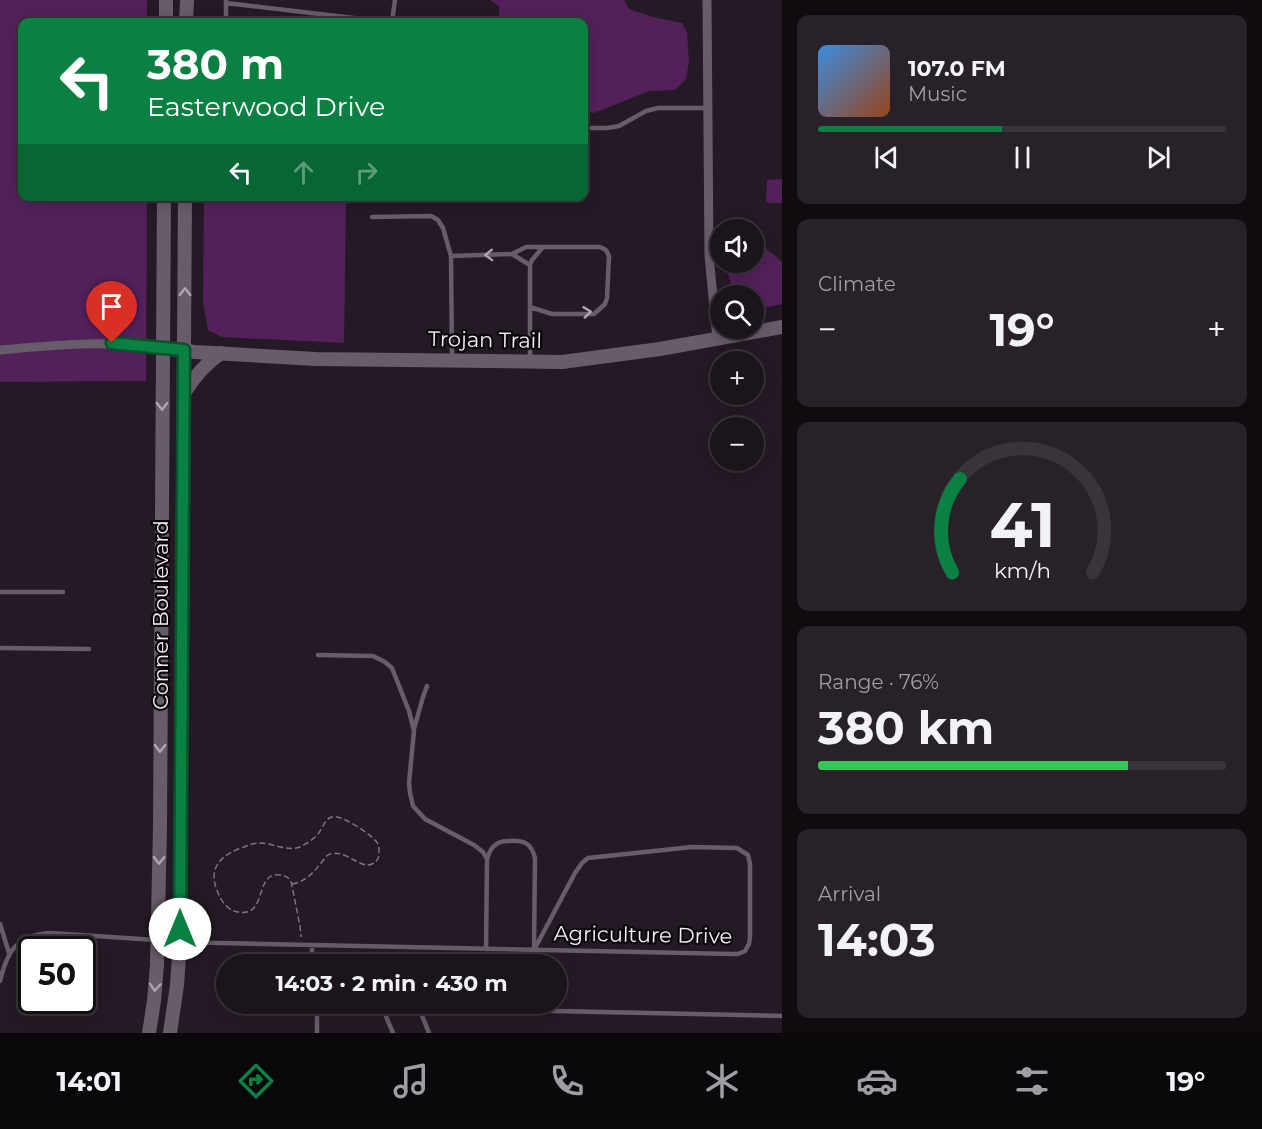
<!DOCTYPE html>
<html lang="en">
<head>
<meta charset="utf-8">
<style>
  body { margin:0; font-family:Montserrat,sans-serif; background:#282129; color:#f1f3f6; height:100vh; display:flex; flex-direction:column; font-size:22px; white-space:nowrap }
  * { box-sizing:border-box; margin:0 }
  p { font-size:20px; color:#a09ea3 }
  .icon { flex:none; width:33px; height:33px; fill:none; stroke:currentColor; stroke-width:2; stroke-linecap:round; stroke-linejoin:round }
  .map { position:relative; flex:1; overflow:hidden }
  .panel { display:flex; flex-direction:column; gap:15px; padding:15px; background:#0f0b0f; width:480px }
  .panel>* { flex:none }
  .hud { position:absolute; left:18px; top:18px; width:570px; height:183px; border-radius:12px; box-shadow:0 3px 15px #0003,0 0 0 2px #39333b; background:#0b8043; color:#fff; overflow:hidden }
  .fabs { position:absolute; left:710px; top:219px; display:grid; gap:12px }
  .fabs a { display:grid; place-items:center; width:54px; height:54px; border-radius:50%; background:#1b141c; box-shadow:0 3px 15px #0003,0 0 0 2px #39333b; font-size:30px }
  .speed { position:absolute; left:18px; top:936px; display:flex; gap:12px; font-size:30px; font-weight:700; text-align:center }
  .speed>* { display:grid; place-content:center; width:78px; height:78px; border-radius:50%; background:#1b141c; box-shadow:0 3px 15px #0003,0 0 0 2px #39333b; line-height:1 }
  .speed .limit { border:3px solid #111; border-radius:9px; background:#fff; color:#111 }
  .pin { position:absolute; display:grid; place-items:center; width:51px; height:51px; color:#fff; margin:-62px -26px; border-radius:50% 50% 50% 0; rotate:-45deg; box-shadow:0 0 6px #0007 }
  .pin .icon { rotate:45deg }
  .me { position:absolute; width:66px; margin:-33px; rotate:0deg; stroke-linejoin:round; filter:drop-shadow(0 0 4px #0008) }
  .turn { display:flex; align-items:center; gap:21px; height:126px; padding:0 30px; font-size:27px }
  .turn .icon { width:78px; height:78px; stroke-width:2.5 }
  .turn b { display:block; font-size:42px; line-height:51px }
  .lanes { display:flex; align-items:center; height:57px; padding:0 30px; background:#0003; justify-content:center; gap:30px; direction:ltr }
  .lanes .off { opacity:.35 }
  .big { font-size:45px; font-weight:700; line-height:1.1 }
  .panel .card { flex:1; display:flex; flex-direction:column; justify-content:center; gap:9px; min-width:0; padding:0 21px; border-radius:12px; background:#282129 }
  .panel .dial { align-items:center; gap:0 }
  .dial svg { height:156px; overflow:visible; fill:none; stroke:#39333b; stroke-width:7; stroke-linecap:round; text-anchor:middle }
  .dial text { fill:#f1f3f6; stroke:none }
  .song { display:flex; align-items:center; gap:18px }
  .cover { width:72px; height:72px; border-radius:9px; background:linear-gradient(135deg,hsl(210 70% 55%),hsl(20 70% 35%)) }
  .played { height:6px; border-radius:3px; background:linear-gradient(90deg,#0b8043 45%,#39333b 45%) }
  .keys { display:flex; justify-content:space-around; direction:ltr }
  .heat { display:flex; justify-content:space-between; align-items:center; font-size:33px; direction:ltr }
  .charge { height:9px; border-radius:4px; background:linear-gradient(90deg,#34c759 76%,#39333b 0) }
  .trip { position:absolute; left:216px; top:954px; width:351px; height:60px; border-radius:30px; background:#1b141c; box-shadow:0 3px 15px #0003,0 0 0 2px #39333b; font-weight:700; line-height:60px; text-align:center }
  .menu { display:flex; height:96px; justify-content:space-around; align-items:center; background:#0b080b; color:#a09ea3 }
  .menu .icon { width:42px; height:42px }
  .menu .active { color:#0b8043 }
  .menu b { font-size:27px; color:#f1f3f6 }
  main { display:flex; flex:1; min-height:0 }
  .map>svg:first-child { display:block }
  .green { fill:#53205a }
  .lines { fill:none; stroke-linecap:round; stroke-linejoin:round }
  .path { stroke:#7c747d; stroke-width:1.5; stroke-dasharray:6 3; stroke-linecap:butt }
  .lane { stroke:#675c69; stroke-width:4.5 }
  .street { stroke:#675c69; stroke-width:9 }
  .secondary { stroke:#675c69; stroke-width:14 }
  .oneway { stroke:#aea5af }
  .route-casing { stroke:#07532c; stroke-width:15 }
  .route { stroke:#0b8043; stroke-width:10 }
  .labels { text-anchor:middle; stroke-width:4.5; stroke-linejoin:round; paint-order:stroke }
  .street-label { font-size:21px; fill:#f4eef5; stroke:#0a070b }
</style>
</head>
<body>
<main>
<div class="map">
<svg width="782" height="1033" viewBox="0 0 782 1033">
  <rect width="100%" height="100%" fill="#241a25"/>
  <!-- green -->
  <path class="green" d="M0,0H147V22H22V196L147,197L146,381L0,382Z
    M490,0H624L629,9L653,17L682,23L687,33L689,62L686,79L675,90L649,91L594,113L584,111V22H499V6Z
    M782,179V203H768L766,201L767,180Z
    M204,197H346L344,343L222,337L208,330L203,302Z
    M753,240L769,251L782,262V304L753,310V296L734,295L725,263L753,262Z"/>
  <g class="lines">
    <!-- path -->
    <path class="path" d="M292,884C305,882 313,873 321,863C324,860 326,855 330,854C346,849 361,870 372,864C377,862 379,858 379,853C379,851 379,846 378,844C374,836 346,818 337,817C325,815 324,827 318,834C314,839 306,844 300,847C287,852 273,843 260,843C252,843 245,847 238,849C213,860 208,875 221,899C225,906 231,911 238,912C268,918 254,871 280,875C285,876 288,877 291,881L300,926L301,937"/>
    <!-- lane -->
    <path class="lane" d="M226,3L362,19L374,22
      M226,22V0
      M392,22L395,0
      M584,128H607L619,126L646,111L658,108H707
      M372,217L431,216L438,220L443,228L451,256L452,360
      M512,254L530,265
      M451,256L512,254L526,247H600L606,250L609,256L607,298L605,304L594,314H552L530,307
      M530,359V265L532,260L543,247
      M0,592H63
      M0,648L89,649
      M318,655L373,656L385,662L392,668L409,711L414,731L409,783L410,793L413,806L425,819L474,845L483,852L487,859
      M414,729L423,697L427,686
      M0,924L9,953
      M182,942L219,943L732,954H738L745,951L749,944L750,937V864L748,855L737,848L692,847L588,858L582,863L575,873L534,950
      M312,945V964
      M486,949L487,859C489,854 490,849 494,846C498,842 503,841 508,841C523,840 531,842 535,858L534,947
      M0,981C7,951 17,935 50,933L156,940
      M317,1006L782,1016
      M382,1007L393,1033
      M419,1008L429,1033
      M317,1033V1006"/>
    <!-- street -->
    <path class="street" d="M707,0L709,255L717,339
      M0,350C54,345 108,340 162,348"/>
    <!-- secondary -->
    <path class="secondary" d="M166,22V0
      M186,22L187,0
      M162,348L195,352L316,359L562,362L660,349L782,327
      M184,393C194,377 205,364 221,353
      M149,1033L154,1001L157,965L160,826L164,196
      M170,1033L177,985L180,942L185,196"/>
  </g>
  <!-- one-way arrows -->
  <defs><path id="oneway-chevron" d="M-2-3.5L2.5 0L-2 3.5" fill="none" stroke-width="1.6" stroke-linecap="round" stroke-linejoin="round" transform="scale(1.5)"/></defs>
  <g class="oneway">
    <use href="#oneway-chevron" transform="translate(489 255) rotate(178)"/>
    <use href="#oneway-chevron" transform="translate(185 292) rotate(-90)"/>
    <use href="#oneway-chevron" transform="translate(587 312) rotate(-7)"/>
    <use href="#oneway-chevron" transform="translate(162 406) rotate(90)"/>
    <use href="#oneway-chevron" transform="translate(160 748) rotate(91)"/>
    <use href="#oneway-chevron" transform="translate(159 860) rotate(91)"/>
    <use href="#oneway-chevron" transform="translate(155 987) rotate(94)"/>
  </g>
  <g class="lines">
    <defs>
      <path id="route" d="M112,343L184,350L180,929"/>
    </defs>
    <!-- route casing -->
    <use href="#route" class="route-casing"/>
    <!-- route -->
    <use href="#route" class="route"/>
  </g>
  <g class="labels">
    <!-- street labels -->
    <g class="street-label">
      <text transform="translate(485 340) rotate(1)" y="7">Trojan Trail</text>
      <text transform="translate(161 615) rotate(-90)" y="7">Conner Boulevard</text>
      <text transform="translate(643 935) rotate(1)" y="7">Agriculture Drive</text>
    </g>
  </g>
</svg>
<div class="fabs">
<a><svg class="icon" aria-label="sound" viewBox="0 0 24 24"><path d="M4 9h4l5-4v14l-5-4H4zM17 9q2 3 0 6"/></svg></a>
<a><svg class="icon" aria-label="search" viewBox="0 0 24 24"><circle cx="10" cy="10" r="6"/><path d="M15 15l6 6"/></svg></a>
<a>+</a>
<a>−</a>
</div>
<div class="speed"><div class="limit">50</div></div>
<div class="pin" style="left:112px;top:343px;background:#d93025"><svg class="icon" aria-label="arrive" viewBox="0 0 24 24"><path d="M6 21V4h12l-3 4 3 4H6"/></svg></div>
<svg class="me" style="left:180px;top:929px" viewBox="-20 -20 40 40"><circle r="19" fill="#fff"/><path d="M0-13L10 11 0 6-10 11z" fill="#0b8043"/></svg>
<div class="trip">14:03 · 2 min · 430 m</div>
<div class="hud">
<div class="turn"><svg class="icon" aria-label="left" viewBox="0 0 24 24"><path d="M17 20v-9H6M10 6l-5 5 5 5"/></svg><div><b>380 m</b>Easterwood Drive</div></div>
<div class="lanes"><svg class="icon" aria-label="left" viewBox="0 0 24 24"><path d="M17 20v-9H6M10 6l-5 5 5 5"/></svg><svg class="icon off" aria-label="ahead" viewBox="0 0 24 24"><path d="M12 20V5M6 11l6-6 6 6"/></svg><svg class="icon off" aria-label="right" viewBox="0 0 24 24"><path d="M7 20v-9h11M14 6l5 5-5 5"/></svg></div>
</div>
</div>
<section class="panel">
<div class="card">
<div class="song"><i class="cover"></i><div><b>107.0 FM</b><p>Music</p></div></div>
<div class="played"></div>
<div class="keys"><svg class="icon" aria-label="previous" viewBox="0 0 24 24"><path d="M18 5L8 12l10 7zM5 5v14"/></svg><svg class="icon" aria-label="pause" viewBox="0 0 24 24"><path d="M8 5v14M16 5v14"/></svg><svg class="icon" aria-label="next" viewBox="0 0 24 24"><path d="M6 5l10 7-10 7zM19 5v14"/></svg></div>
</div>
<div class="card"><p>Climate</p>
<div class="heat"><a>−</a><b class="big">19°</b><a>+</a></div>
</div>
<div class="card dial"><svg viewBox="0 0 100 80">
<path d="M14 69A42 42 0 1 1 86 69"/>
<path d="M14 69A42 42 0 0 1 18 21" stroke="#0b8043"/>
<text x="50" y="56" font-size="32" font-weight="700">41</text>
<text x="50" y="72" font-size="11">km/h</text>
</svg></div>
<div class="card"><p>Range · 76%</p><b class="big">380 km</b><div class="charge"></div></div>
<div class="card"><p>Arrival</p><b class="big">14:03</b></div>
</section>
</main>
<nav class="menu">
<b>14:01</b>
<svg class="icon active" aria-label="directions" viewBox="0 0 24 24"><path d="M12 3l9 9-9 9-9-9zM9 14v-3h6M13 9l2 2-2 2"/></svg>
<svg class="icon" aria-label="music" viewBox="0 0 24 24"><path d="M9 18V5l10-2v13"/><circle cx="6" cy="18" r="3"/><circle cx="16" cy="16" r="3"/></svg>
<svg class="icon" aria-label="phone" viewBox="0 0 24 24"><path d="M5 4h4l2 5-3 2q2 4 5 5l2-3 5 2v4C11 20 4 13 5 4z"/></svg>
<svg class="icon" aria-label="climate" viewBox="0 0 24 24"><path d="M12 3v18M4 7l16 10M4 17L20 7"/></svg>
<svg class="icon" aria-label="car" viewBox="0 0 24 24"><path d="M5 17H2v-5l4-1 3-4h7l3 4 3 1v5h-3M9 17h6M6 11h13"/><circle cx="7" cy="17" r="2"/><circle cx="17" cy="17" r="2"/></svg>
<svg class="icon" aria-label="filters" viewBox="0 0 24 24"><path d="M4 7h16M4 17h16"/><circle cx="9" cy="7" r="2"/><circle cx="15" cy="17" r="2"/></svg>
<b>19°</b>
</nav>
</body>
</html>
